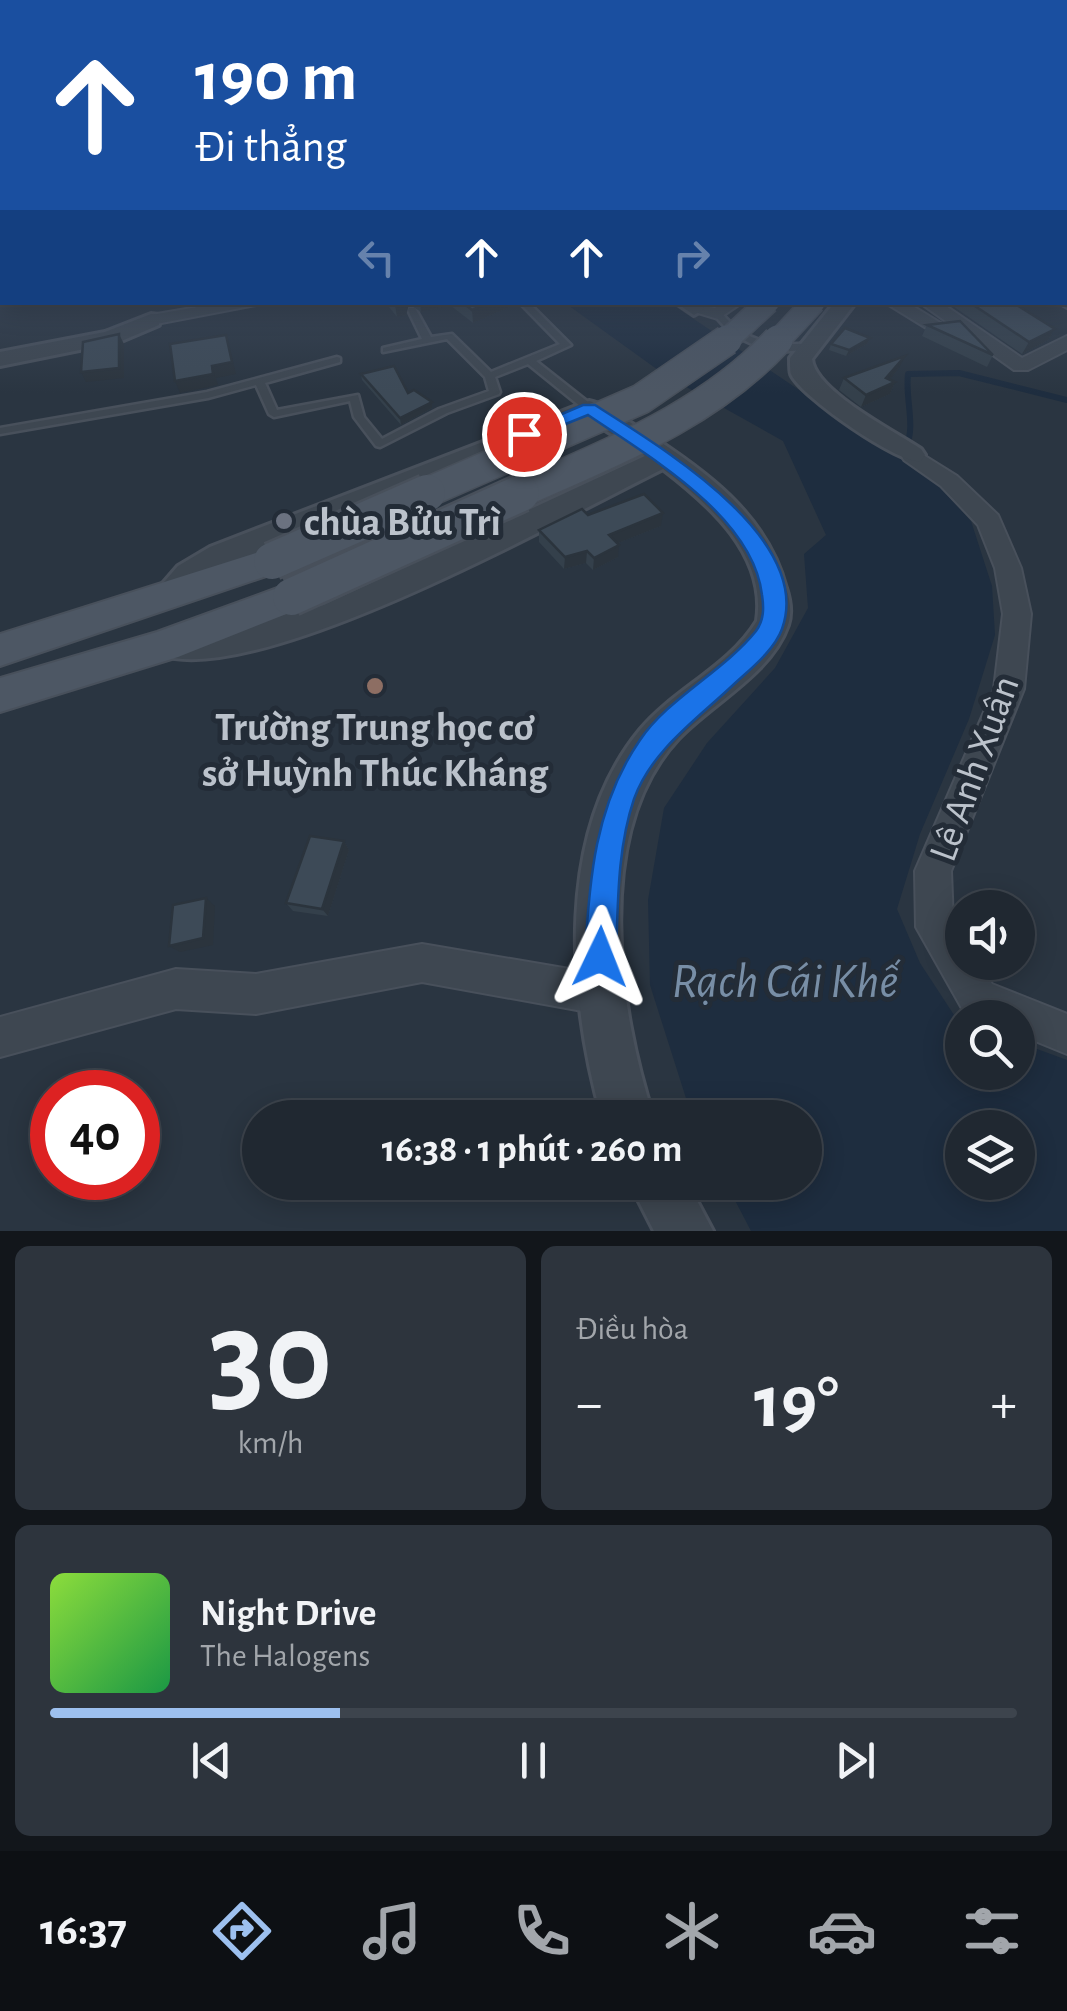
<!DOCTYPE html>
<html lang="vi">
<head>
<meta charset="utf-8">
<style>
  body { margin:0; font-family:"Alegreya Sans",sans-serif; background:#2d343d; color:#f1f3f6; height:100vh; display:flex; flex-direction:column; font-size:38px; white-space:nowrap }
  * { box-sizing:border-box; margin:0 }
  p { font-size:32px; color:#a2a6ab }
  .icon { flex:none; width:55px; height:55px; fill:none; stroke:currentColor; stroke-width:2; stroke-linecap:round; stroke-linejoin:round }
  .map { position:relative; height:1231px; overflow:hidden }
  .drawer { display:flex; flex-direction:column; gap:15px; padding:15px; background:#12161b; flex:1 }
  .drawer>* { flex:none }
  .top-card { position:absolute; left:0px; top:0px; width:1068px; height:305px; box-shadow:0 5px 25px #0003,0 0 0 2px #3d444d; background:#1a4fa0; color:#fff; overflow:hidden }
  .fabs { position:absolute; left:945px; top:890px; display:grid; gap:20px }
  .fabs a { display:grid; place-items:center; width:90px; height:90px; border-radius:50%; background:#202831; box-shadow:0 5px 25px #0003,0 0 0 2px #3d444d; font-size:50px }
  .speed { position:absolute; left:30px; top:1070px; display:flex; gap:20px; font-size:50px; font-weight:700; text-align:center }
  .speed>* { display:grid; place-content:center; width:130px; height:130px; border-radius:50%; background:#202831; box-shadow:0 5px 25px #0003,0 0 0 2px #3d444d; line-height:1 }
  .speed .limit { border:15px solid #d22; background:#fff; color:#111 }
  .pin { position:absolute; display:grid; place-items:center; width:85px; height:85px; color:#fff; margin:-42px; border:5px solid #fff; border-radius:50%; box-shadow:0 2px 10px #0007 }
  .me { position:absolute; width:110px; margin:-55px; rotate:2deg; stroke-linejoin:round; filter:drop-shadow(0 0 8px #0008) }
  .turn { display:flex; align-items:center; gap:35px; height:210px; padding:0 30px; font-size:45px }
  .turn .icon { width:130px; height:130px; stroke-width:2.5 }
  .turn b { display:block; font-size:70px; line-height:85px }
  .lanes { display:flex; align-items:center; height:95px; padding:0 30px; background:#0003; justify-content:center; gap:50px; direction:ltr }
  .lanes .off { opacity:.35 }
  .big { font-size:75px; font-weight:600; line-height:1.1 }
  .drawer .card { flex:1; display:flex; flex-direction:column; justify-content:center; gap:15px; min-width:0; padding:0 35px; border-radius:15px; background:#2d343d }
  .drawer .dial { align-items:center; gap:0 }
  .dial b { font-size:130px; line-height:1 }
  .song { display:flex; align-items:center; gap:30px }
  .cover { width:120px; height:120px; border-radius:15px; background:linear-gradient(135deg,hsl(90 70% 55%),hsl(140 70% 35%)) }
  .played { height:10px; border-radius:5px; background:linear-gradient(90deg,#9dc0ef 30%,#3d444d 30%) }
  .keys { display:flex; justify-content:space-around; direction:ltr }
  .heat { display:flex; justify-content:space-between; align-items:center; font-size:55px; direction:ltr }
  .drawer .tiles { flex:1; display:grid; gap:15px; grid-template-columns:1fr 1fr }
  .card:last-child { grid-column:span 2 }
  .trip { position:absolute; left:242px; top:1100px; width:580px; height:100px; border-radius:50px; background:#202831; box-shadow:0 5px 25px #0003,0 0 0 2px #3d444d; font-weight:600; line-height:100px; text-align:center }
  .dock { display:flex; height:160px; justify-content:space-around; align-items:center; background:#0d1014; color:#a2a6ab }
  .dock .icon { width:70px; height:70px }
  .dock .on { color:#9dc0ef }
  .dock b { font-size:45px; color:#f1f3f6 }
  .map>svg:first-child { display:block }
  .water { fill:#1e2d3f; fill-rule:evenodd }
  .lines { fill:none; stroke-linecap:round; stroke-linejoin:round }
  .stream { stroke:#1e2d3f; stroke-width:6 }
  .service-casing { stroke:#48505b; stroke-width:5 }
  .minor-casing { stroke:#48505b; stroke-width:4 }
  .tertiary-casing { stroke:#48505b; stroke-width:6 }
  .secondary-casing { stroke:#48505b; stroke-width:4 }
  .service { fill:#3e4751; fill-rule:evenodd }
  .minor { fill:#3e4751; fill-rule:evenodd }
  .tertiary { fill:#3e4751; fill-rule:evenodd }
  .secondary { fill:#4d5764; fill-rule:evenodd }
  .secondary-bridge-far2-casing { stroke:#48505b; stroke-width:25; stroke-linecap:butt }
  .secondary-bridge-far1-casing { stroke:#48505b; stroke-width:32; stroke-linecap:butt }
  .secondary-bridge-casing { stroke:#48505b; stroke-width:41; stroke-linecap:butt }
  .secondary-bridge-far2 { stroke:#4d5764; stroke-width:22 }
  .secondary-bridge-far1 { stroke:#4d5764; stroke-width:29 }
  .secondary-bridge { stroke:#4d5764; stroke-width:36 }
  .wall { fill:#34404b }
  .shaded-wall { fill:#2b343d }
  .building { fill:#3d4a57; stroke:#2b343d; stroke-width:2.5 }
  .route { fill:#1a73e8; stroke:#114b97; stroke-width:2.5 }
  .worship-dot { fill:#6b7280; stroke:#232c37; stroke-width:4 }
  .education-dot { fill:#8d6e63; stroke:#232c37; stroke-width:4 }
  .labels { text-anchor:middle; stroke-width:10; stroke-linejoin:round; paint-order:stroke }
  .poi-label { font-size:40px; font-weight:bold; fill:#bbc2cb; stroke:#232c37; text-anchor:start }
  .street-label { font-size:40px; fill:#bbc2cb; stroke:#232c37 }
  .near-water-label { font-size:50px; font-style:italic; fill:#788ea6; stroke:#232c37 }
</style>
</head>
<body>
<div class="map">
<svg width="1067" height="1231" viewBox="0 0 1067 1231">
  <rect width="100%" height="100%" fill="#2a3541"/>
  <!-- water -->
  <path class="water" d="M565,303H670L933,480L971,521L992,586L995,635L969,719L920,834L897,909L920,963L956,1018L962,1021V1072H1018V1042L1067,1060V1231H751L726,1183L805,1182V1118L692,1117L650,985L648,900L664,808L707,743L775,668L808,608L804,554L826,535L783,441L665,375ZM962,1128H1018V1182H962Z"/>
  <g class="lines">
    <!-- stream -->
    <path class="stream" d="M906,447C916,426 905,399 908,374L959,373L1067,400"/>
    <defs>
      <path id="service" d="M519,302H528L571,345L536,361L593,406V410H585L528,364L495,377L500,392L499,394L447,413L380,447L376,446L354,417L350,401L274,417L269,414L256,385L208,398L0,434V428L207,392L337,357L340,358V362L265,383L277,410L358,395L364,417L382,439L439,409L489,391L485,377L447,339L383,352V348L422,339L408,310L409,308H415L431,337L452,334L491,372L560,344Z
        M715,312H721C737,333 758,343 784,344C795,345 806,342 816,345C781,361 735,344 714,314Z"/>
      <path id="minor" d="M1065,296H1067V308L1057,302H1065Z
        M227,302H272L151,325L142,320L151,315Z
        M723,302H743L718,319L685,309L694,304L715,308Z
        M884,302H906L952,330L936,334Z
        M919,302H940L1022,358L1067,336V350L1028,370H1014Z
        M912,448L957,476L998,515L1021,568L1031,614L1024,689L951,871L953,922L962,937V962H979L992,984L1067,1014V1054L1018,1034V1018H977L964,1012L916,927L915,871L994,689L1003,614L995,568L978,525L941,486L904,460L901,455Z
        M422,944L599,974L613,980L619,994L613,1008L599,1014L422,982L256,1014L176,1009L0,1057V1017L176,969L256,974Z"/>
      <path id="tertiary" d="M675,302H699L704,309L694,315Z
        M835,302H856L812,359C815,391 894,431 921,449L925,455L921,461C901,466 800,396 791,374C790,372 790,360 790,358Z
        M151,314L159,315V325L119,342L0,366V352L105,332Z
        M589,401C608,405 625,420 642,430C703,469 767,514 786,588C790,600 792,613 788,625C771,674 712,703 678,739C592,831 618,1009 654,1118H602C568,997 555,833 640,730C674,689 729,667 757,621C767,555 710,505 663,469C563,518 261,688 161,655L156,645L161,635L225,629L324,605L645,456L587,418L232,563C210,576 179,612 157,605L152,596L178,566L210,547Z
        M629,1182H687L713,1231H654Z"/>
      <path id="secondary" d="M272,548L284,552L290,561L284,570L0,666V634Z
        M291,583L304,587L309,597L304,607L178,657L0,712V678L157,632Z"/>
    </defs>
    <!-- service casing -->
    <use href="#service" class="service-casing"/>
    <!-- minor casing -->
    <use href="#minor" class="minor-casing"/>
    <!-- tertiary casing -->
    <use href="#tertiary" class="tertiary-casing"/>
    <!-- secondary casing -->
    <use href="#secondary" class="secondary-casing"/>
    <!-- service -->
    <use href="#service" class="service"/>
    <!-- minor -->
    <use href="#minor" class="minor"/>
    <!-- tertiary -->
    <use href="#tertiary" class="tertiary"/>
    <!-- secondary -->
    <use href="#secondary" class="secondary"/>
    <defs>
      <path id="secondary-bridge-far2" d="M724,343L768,302
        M776,343L814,302"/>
      <path id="secondary-bridge-far1" d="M421,495L641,399L727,340
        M516,495C609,453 706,417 778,340"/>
      <path id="secondary-bridge" d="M272,561L427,493
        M291,597L521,493"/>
    </defs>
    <!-- secondary-bridge-far2 casing -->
    <use href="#secondary-bridge-far2" class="secondary-bridge-far2-casing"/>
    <!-- secondary-bridge-far1 casing -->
    <use href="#secondary-bridge-far1" class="secondary-bridge-far1-casing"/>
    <!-- secondary-bridge casing -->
    <use href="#secondary-bridge" class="secondary-bridge-casing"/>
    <!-- secondary-bridge-far2 -->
    <use href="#secondary-bridge-far2" class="secondary-bridge-far2"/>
    <!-- secondary-bridge-far1 -->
    <use href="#secondary-bridge-far1" class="secondary-bridge-far1"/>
    <!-- secondary-bridge -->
    <use href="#secondary-bridge" class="secondary-bridge"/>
  </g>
  <!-- wall -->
  <path class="wall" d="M385,302H512V306L473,323L450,305L421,312L409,304L406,315L397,317Z
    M947,302H1012L1055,329L1048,340L1022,354Z
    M927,325L993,355L987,367L922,336Z
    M870,338L867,344L846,356L829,350L831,344Z
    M899,368L890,379L895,382L890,394L861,407L839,390L844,378Z
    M361,374L432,402V408L401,425L362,380Z
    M588,515L661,526L618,543V557L593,570L586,563L564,569L539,542V530Z
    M344,841L349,850L328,916L293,911L286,903Z"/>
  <!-- shaded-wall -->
  <path class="shaded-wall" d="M2,270V299H0V271Z
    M404,302H409V304L406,315L397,317L395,305Z
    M420,302H450V305L421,312Z
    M490,302H512V306L473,323L472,310Z
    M1055,329L1048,340L1022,354L1029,342Z
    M119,334L124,344V378L86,382L81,372Z
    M226,335L236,374L216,378L218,385L180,393L175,381L212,366Z
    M870,338L867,344L846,356L849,350Z
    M905,356L899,368L883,388L895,382L890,394L861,407L866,395L886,378Z
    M432,402V408L401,425L400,418Z
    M663,513L661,526L608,547L609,535Z
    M619,545L618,557L593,570L594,558Z
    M587,551L586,563L564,569L565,557Z
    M344,841L349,850L328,916L322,909Z
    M206,898L215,906L213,945L180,952L169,946Z"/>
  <!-- building -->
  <path class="building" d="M0,220H2V270L0,271Z
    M462,302H490L472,310Z
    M969,302H1012L1055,329L1029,342Z
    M960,321L993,355L927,325Z
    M845,328L870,338L849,350L831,344Z
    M119,334V368L81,372L83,342Z
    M226,335L232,362L212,366L213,374L175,381L170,344Z
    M905,356L886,378L895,382L866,395L844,378Z
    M394,366L408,393L414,390L432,402L400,418L361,374Z
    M644,494L663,513L609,535L619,545L594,558L587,551L565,557L539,530L582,509L588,515Z
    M310,836L344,841L322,909L286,903Z
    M206,898L203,938L169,946L173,905Z"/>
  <!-- sky -->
  <linearGradient id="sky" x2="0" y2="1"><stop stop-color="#171d24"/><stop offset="0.56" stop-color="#445165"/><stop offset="1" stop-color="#445165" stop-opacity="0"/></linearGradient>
  <rect width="1067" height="393" fill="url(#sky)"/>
  <!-- route -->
  <path class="route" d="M583,405H595C657,445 815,537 782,629C774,651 749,670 732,686C697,719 651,751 634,799C617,849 618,905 616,957L612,968L600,973L589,968L585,957C589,880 595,805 640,740C667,699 724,671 756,631C764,620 764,608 762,595C753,516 648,456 588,415L531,438L515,434Z"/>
  <!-- markers -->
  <circle class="worship-dot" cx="284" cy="521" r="10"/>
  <circle class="education-dot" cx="375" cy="686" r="10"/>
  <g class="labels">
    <!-- poi labels -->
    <g class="poi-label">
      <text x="304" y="535">chùa Bửu Trì</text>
      <text x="375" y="740" text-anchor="middle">Trường Trung học cơ<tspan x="375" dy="46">sở Huỳnh Thúc Kháng</tspan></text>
    </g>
    <!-- street labels -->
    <g class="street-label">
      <text transform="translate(973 768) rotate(-70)" y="14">Lê Anh Xuân</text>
    </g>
    <!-- near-water labels -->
    <g class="near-water-label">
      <text x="785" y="997">Rạch Cái Khế</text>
    </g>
  </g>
</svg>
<div class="fabs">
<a><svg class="icon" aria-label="sound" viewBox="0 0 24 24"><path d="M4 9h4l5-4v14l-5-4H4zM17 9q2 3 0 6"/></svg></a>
<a><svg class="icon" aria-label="search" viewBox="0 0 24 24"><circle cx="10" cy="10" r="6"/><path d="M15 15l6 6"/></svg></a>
<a><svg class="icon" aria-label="layers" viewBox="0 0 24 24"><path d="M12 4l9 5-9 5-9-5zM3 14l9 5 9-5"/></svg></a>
</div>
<div class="speed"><div class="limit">40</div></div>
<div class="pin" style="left:524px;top:434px;background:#d93025"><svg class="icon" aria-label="arrive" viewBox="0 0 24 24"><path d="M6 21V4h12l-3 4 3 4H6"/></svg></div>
<svg class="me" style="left:600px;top:957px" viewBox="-20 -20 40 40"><path d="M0-17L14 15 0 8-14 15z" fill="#1a73e8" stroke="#fff" stroke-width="4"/></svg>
<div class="trip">16:38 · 1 phút · 260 m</div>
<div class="top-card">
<div class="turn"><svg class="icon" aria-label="ahead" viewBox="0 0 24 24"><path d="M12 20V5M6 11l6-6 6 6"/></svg><div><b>190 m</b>Đi thẳng</div></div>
<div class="lanes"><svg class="icon off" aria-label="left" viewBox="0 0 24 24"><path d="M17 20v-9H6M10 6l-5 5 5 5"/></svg><svg class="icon" aria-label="ahead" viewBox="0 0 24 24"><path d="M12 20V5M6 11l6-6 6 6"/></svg><svg class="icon" aria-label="ahead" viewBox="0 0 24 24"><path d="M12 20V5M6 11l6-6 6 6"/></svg><svg class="icon off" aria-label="right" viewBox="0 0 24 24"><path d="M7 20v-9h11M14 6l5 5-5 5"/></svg></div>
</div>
</div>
<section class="drawer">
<div class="tiles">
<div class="card dial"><b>30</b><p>km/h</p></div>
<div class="card"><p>Điều hòa</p>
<div class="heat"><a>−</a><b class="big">19°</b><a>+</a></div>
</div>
<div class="card">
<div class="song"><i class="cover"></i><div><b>Night Drive</b><p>The Halogens</p></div></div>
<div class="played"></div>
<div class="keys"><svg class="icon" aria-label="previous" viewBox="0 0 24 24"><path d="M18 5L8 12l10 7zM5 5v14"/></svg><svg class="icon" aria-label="pause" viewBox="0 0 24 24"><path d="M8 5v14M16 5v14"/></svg><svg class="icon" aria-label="next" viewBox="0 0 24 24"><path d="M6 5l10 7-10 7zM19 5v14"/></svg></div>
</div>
</div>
</section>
<nav class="dock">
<b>16:37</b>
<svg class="icon on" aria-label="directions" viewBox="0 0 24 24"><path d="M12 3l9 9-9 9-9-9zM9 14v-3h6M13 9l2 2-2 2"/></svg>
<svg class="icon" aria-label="music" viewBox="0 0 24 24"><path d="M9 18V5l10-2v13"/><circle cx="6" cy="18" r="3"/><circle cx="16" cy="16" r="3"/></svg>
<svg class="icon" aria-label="phone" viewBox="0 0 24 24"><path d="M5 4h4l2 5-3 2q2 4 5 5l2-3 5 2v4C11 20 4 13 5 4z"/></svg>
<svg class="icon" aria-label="climate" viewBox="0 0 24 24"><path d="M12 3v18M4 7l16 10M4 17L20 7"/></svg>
<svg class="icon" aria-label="car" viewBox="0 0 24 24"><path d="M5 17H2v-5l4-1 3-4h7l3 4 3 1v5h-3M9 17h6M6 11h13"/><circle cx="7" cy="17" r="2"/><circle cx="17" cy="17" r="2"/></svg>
<svg class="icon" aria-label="filters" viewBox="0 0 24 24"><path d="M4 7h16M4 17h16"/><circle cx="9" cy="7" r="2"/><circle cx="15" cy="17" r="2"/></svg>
</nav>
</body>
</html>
